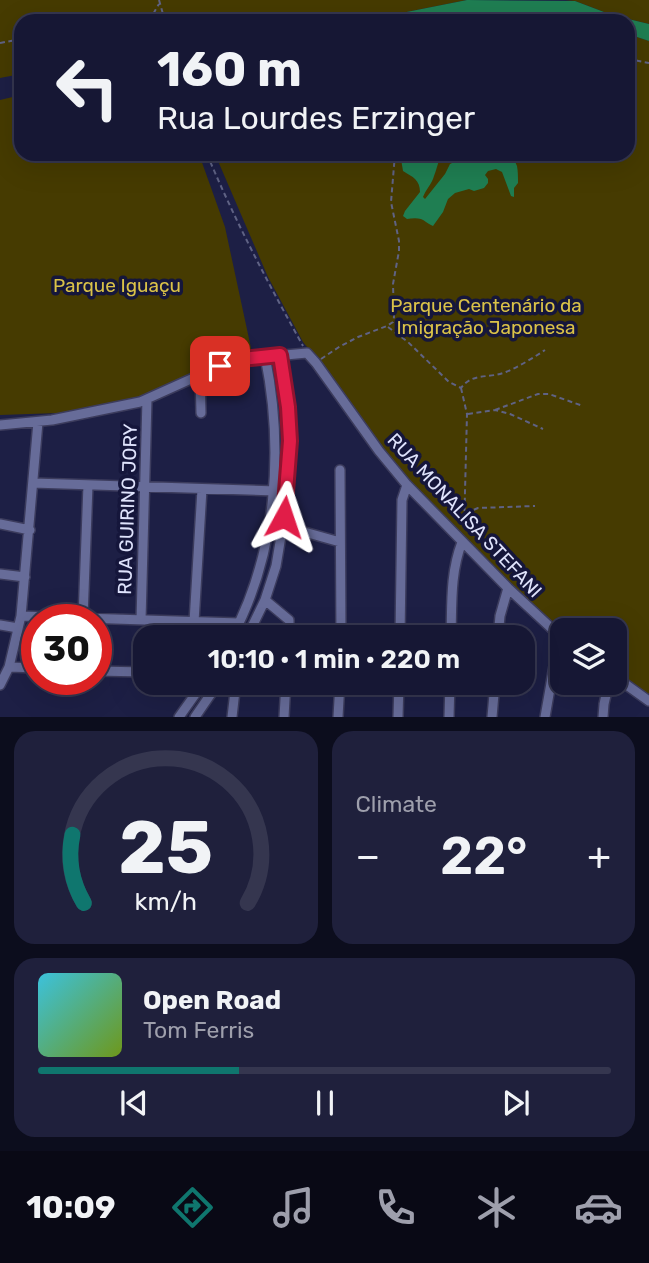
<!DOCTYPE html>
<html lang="en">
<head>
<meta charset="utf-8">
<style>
  body { margin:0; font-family:Rubik,sans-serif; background:#1f203c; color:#f1f3f6; height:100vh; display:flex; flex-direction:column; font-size:26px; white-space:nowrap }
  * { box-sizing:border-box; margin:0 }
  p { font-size:23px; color:#9e9fac }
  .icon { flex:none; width:38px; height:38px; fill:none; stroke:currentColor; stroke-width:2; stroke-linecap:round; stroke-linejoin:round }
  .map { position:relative; height:717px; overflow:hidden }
  .details { display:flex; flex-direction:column; gap:14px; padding:14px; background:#0c0d1d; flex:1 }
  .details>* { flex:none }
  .guide { position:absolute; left:14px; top:14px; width:621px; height:147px; border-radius:21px; box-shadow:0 7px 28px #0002,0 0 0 2px #35364f; background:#161734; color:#f1f3f6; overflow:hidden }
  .fabs { position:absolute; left:550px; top:618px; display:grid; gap:14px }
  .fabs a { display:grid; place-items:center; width:77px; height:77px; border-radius:14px; background:#161734; box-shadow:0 7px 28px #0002,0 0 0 2px #35364f; font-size:35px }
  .speed { position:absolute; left:21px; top:604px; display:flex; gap:14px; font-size:35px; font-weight:700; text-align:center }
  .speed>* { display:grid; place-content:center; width:91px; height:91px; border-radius:50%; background:#161734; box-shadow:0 7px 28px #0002,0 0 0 2px #35364f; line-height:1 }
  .speed .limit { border:10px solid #d22; background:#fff; color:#111 }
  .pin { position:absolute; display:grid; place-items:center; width:60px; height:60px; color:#fff; margin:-30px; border-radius:14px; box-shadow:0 4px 10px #0006 }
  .me { position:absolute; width:77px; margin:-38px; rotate:5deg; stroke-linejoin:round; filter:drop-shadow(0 0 5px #0008) }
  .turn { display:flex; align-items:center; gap:24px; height:147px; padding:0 28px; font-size:32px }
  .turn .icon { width:91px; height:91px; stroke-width:2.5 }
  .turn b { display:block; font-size:49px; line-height:60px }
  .big { font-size:52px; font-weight:600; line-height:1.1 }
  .details .widget { flex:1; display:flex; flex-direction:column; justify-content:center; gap:10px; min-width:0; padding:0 24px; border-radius:21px; background:#1f203c }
  .details .dial { align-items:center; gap:0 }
  .dial svg { height:182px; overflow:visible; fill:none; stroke:#35364f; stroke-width:7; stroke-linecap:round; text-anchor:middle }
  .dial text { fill:#f1f3f6; stroke:none }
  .song { display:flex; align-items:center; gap:21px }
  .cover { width:84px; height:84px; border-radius:10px; background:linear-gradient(135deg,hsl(190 70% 55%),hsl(80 70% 35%)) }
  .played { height:7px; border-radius:4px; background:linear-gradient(90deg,#0f766e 35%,#35364f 35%) }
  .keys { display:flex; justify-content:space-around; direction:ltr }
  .heat { display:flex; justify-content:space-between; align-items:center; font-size:38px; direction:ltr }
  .details .tiles { flex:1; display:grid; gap:14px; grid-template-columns:1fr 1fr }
  .widget:last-child { grid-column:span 2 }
  .trip { position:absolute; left:133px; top:625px; width:402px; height:70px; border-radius:21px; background:#161734; box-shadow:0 7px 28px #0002,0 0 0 2px #35364f; font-weight:600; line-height:70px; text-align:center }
  .dock { display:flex; height:112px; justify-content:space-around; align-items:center; background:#090915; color:#9e9fac }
  .dock .icon { width:49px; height:49px }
  .dock .active { color:#0f766e }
  .dock b { font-size:32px; color:#f1f3f6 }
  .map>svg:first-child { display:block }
  .green { fill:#463b01 }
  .water { fill:#1f7e52 }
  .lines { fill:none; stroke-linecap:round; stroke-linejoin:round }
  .minor-casing { stroke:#3c3c5d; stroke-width:12 }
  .path { stroke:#5f6284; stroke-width:2; stroke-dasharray:5 3.5; stroke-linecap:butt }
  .minor { stroke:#676c99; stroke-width:9 }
  .route-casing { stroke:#92132f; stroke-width:18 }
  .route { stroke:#e11d48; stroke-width:12 }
  .labels { text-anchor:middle; stroke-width:7; stroke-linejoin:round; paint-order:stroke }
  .park-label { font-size:19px; fill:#dac248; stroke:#15163b }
  .street-label { font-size:19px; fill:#dfe3fc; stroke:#15163b }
</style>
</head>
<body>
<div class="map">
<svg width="649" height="717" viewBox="0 0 649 717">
  <rect width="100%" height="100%" fill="#1d1f45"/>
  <!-- green -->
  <path class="green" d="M0,0H467L361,21H21V74L0,78Z
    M565,0H649V24L612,15L575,1Z
    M532,13L555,14L588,21H447Z
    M628,34L649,41V697L614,673V630H562V632L556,628L458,532L407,477L366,427L333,379L303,342L268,277L215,154H628Z
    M21,95V154H199L225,227L254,362L151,398L88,412L0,415V100Z"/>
  <!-- water -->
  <path class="water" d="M467,0L575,1L612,15L649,24V41L628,34V21H588L555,14L532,13L447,21H361Z
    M403,154H442C438,161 437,169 434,176C432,184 426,189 423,197L425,199L445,174L450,164L460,159L463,154C477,154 512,149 517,166C518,171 518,178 518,183L514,188V197L511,196L502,172L496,169L488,171L485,175L488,179V183L484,188L474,191L469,189L455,193L448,199L443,212L433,226C430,225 428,223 426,222C421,217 413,218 407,219L403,216L405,211L420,192C420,180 413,177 403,171L401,159Z"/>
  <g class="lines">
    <defs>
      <path id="minor" d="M200,375L201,413
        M0,425L52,420L140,402L220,366L242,359L307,353L316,363L379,451L407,485L508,588L562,638
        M340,470L341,637
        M33,483L276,491
        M0,524L30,530
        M283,526L340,542
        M0,574L25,577
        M265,600L289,620V637
        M21,616L239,623
        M83,618L88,485
        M141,620L147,399
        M194,622L202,489
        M0,625L18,628
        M232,637C277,553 284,449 265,356
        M247,637L265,600L276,566L284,518L290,441L288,407L280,355
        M400,637L402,500L407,485
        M451,637C452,605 450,573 462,542
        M498,637L500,616L508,588
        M9,667L37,668
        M96,671L145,672
        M614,676L649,701
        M0,685L9,667L21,616L38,422
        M179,717L204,682
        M195,717L219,682
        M232,717L236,682
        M284,717L286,682
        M338,717L340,682
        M398,717L399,682
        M449,717L450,682
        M492,717L495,682
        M545,717L557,649L561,637
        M603,717L604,704L609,682"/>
    </defs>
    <!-- minor casing -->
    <use href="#minor" class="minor-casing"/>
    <!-- path -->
    <path class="path" d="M159,0L165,21
      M149,21L159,4
      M0,43L21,39
      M628,59L649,63
      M207,154C235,221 268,283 303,346
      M388,327L408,342L449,382L461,388C473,372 489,379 506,372C520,366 533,358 545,350
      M321,359L339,347L358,337L387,326L393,322L394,317L393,284L399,251V241L391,202L395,154
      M461,388L467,414L464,531
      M495,410L538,394H549L583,406
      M468,414L495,410L510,414L543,429
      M466,513L478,508L535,506"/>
    <!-- minor -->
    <use href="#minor" class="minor"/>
  </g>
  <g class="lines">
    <defs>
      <path id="route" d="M220,366L242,359L280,355L288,407L290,441L284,517"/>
    </defs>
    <!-- route casing -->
    <use href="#route" class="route-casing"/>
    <!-- route -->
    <use href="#route" class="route"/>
  </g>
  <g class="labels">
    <!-- park labels -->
    <g class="park-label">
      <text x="117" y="292">Parque Iguaçu</text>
      <text x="486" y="312">Parque Centenário da<tspan x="486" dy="22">Imigração Japonesa</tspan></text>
    </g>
    <!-- street labels -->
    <g class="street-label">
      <text transform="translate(127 509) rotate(-88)" y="7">RUA GUIRINO JORY</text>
      <text transform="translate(465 515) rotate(47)" y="7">RUA MONALISA STEFANI</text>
    </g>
  </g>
</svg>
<div class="fabs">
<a><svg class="icon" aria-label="layers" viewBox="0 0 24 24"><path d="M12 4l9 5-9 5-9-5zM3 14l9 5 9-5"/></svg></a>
</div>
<div class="speed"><div class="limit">30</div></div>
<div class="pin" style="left:220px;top:366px;background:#d93025"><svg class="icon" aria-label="arrive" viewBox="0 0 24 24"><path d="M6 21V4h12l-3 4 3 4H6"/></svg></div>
<svg class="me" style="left:284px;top:517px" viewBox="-20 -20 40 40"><path d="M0-17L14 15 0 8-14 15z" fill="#e11d48" stroke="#fff" stroke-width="4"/></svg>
<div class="trip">10:10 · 1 min · 220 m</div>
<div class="guide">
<div class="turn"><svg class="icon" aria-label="left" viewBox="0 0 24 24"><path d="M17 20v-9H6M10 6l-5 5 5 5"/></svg><div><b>160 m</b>Rua Lourdes Erzinger</div></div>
</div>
</div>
<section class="details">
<div class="tiles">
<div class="widget dial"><svg viewBox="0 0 100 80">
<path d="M14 69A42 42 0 1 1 86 69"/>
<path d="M14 69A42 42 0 0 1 9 39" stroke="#0f766e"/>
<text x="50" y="56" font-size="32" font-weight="700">25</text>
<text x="50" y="72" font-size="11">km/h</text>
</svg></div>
<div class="widget"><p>Climate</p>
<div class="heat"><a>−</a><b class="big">22°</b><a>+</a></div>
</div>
<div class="widget">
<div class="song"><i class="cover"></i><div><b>Open Road</b><p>Tom Ferris</p></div></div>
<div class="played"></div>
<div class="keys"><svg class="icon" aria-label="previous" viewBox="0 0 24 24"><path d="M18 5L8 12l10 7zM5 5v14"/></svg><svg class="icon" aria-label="pause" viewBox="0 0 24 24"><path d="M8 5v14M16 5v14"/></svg><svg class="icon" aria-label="next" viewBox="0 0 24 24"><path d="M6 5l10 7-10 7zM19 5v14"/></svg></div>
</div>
</div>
</section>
<nav class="dock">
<b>10:09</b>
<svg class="icon active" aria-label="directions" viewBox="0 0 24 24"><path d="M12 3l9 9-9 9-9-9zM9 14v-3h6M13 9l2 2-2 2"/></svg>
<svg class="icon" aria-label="music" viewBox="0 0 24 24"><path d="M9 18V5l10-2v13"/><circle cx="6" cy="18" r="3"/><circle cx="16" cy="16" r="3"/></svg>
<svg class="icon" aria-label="phone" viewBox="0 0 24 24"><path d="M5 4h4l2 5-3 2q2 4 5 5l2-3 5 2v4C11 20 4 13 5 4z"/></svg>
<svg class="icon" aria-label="climate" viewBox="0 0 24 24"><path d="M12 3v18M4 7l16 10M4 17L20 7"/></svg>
<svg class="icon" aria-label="car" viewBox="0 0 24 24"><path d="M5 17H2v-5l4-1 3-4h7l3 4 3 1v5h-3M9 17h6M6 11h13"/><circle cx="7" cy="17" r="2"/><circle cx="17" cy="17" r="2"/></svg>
</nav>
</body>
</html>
